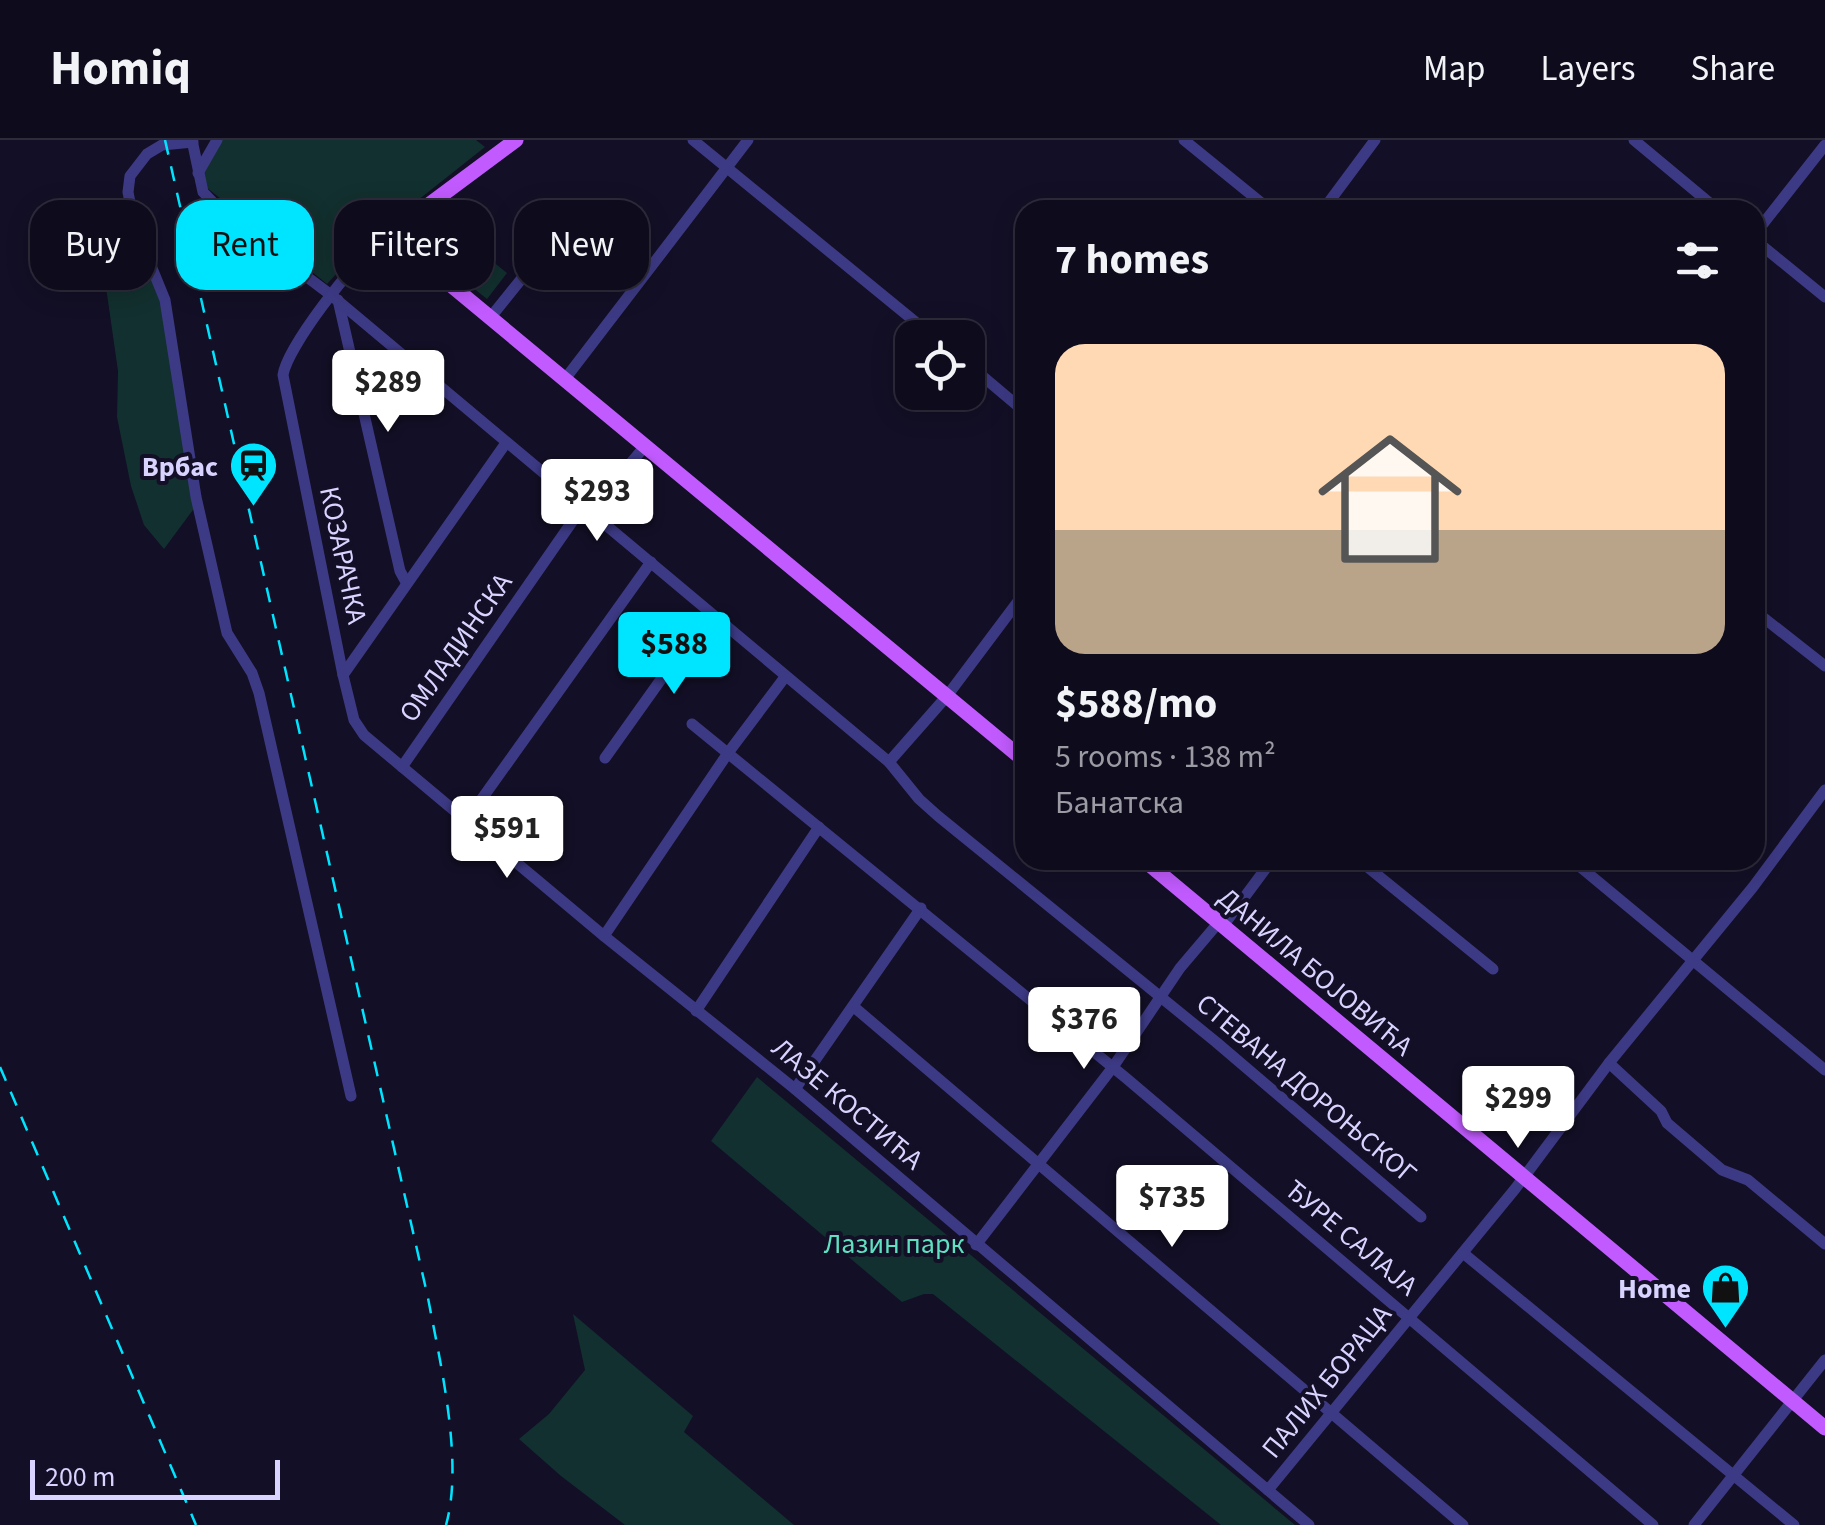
<!DOCTYPE html>
<meta charset="utf-8">
<style>
:root{--surface:#0e0b1c;--page:#171425;--text:#f1f3f6;--muted:#9b9ba3;--line:#2e2b3b;--accent:#00e5ff}
body{margin:0;font-family:"Source Sans 3",sans-serif;background:var(--page);color:var(--text);height:100vh;display:flex;flex-direction:column;font-size:38px;white-space:nowrap}
*{box-sizing:border-box;margin:0}
p{font-size:32px;color:var(--muted)}
.icon{flex:none;width:55px;height:55px;fill:none;stroke:currentColor;stroke-width:2;stroke-linecap:round;stroke-linejoin:round}
.map{position:relative;flex:1;overflow:hidden}
.sheet{position:absolute;left:1015px;top:60px;width:750px;height:670px;display:flex;flex-direction:column;background:var(--surface);border-radius:30px;box-shadow:0 5px 25px #0003,0 0 0 2px var(--line)}
.sheet>*{flex:none}
.banner{position:absolute;left:30px;top:60px;width:835px;height:90px;display:flex;gap:20px}
.tools{position:absolute;left:895px;top:180px;display:grid;gap:20px}
.tools a{display:grid;place-items:center;width:90px;height:90px;border-radius:20px;background:var(--surface);box-shadow:0 5px 25px #0003,0 0 0 2px var(--line);font-size:50px}
.scale{position:absolute;left:30px;bottom:25px;width:250px;box-sizing:border-box;padding-left:10px;border:5px solid #d9d4ff;border-top:0;font-size:28px;line-height:35px;white-space:nowrap;color:#d9d4ff;-webkit-text-stroke:8px #130f26;paint-order:stroke}
.price{position:absolute;translate:-50% -85px;padding:0 22px;border-radius:10px;background:#fff;color:#222;font-size:32px;line-height:65px;filter:drop-shadow(0 2px 5px #0008)}
.price::after{content:'';position:absolute;left:50%;top:60px;width:30px;height:22px;margin-left:-15px;background:inherit;clip-path:polygon(0 0,100% 0,50% 100%)}
.price.active{background:var(--accent);color:#111}
ul{padding:0;list-style:none}
li{display:grid;align-content:center;gap:20px;height:530px;padding:0 40px}
li+li{border-top:2px solid var(--line)}
li span{display:grid;place-items:center;height:310px;border-radius:30px;color:#555}
li>.icon{margin-inline-start:auto}
span .icon{width:180px;height:180px;fill:#fffc;stroke-width:1}
li b{font-size:42px}
h2{display:flex;justify-content:space-between;align-items:center;height:120px;padding:0 40px;font-size:42px}
.chip{padding:0 35px;border-radius:30px;background:var(--surface);box-shadow:0 5px 25px #0003,0 0 0 2px var(--line);font-size:35px;line-height:90px}
.chip.active{background:var(--accent);color:#111}
header{display:flex;align-items:center;gap:60px;box-sizing:border-box;height:140px;padding:0 50px;background:var(--surface);border-bottom:2px solid var(--line)}
header strong{font-size:48px}
nav{display:flex;gap:55px;margin-inline-start:auto;font-size:35px}
.map>svg:first-child{display:block}
.green{fill:#12302f}
.lines{fill:none;stroke-linecap:round;stroke-linejoin:round}
.minor{stroke:#3d3a85;stroke-width:11}
.major{stroke:#c25bff;stroke-width:15}
.rail{stroke:#00e5ff;stroke-width:2.5;stroke-dasharray:15 12;stroke-linecap:butt}
.labels{text-anchor:middle;stroke-width:8;stroke-linejoin:round;paint-order:stroke}
.poi-label{font-size:28px;font-weight:bold;fill:#d9d4ff;stroke:#130f26;text-anchor:end}
.street-label{font-size:28px;fill:#d9d4ff;stroke:#130f26}
.park-label{font-size:28px;fill:#5fe0c0;stroke:#130f26}
</style>
<header>
<strong>Homiq</strong>
<nav><a>Map</a><a>Layers</a><a>Share</a></nav>
</header>
<div class="map">
<svg width="1825" height="1385" viewBox="0 0 1825 1385">
<rect width="100%" height="100%" fill="#130f26"/>
<g class="green">
<polygon points="220,0 476,0 485,7 369,99 327,144 206,47 202,31"/>
<polygon points="134,84 160,142 198,363 164,409 144,385 131,346 117,277 118,231 102,119"/>
<polygon points="451,88 507,133 487,159 431,114"/>
<polygon points="757,937 1295,1385 1221,1385 933,1154 924,1154 902,1162 711,1001"/>
<polygon points="573,1174 693,1276 684,1292 794,1385 625,1385 561,1336 519,1299 549,1274 585,1230"/>
</g>
<g class="lines">
<g class="minor">
<polyline points="192,0 203,52 226,76 331,155 889,622 919,659 938,676 1216,902 1421,1077"/>
<polyline points="693,0 935,198"/>
<polyline points="1184,0 1270,70"/>
<polyline points="1634,0 1718,70"/>
<polyline points="193,2 162,5 147,14 130,36 128,52 134,84 165,160 196,357 227,493 252,533 259,553 351,956"/>
<polyline points="198,33 217,0"/>
<polyline points="1323,70 1375,0"/>
<polyline points="1755,94 1825,5"/>
<path d="M400,96C392,98 385,99 378,103C354,121 287,207 283,235L343,535L354,580L364,595L604,796L795,949L1309,1385"/>
<polyline points="1755,100 1825,157"/>
<polyline points="338,160 400,431 406,442"/>
<polyline points="490,178 572,76"/>
<polyline points="968,224 1025,272"/>
<polyline points="565,239 748,0"/>
<polyline points="590,371 646,305"/>
<polyline points="1755,471 1825,526"/>
<polyline points="343,535 506,303"/>
<polyline points="692,584 1126,938 1653,1385"/>
<polyline points="605,618 709,472"/>
<polyline points="889,622 947,556 1025,452"/>
<polyline points="402,627 583,366"/>
<polyline points="466,681 651,422"/>
<polyline points="1359,720 1493,829"/>
<polyline points="1572,720 1825,930"/>
<polyline points="1223,786 1272,720"/>
<polyline points="604,796 728,613 785,537"/>
<polyline points="854,867 1463,1385"/>
<polyline points="696,871 819,687"/>
<polyline points="1609,923 1661,971 1667,983 1722,1030 1748,1040 1825,1104"/>
<polyline points="795,949 921,768"/>
<polyline points="976,1105 1113,927 1180,828 1219,782"/>
<polyline points="1463,1113 1794,1385"/>
<polyline points="1268,1350 1515,1049 1609,923 1753,747 1825,650"/>
<polyline points="1694,1385 1825,1220"/>
</g>
<g class="major">
<polyline points="516,0 403,84 400,96 405,107 1025,621"/>
<polyline points="1144,720 1825,1288"/>
</g>
<g class="rail">
<path d="M165,0L428,1158C440,1222 464,1322 446,1385"/>
<polyline points="0,927 196,1385"/>
</g>
</g>
<defs>
<symbol id="station-pin" viewBox="-11 -11 22 30"><path d="M0 17L-7.5 6A9.5 9.5 0 1 1 7.5 6Z" fill="#00e5ff" stroke="#130f26"/><path d="M-3-6H3Q5-6 5-4V2Q5 4 3 4L4.5 6H3L1.5 4h-3L-3 6H-4.5L-3 4Q-5 4-5 2V-4Q-5-6-3-6ZM-3.5-4v3h7v-3ZM-3.5 1v1.5H-2V1ZM2 1v1.5H3.5V1Z" fill="#111"/></symbol>
<symbol id="shop-pin" viewBox="-11 -11 22 30"><path d="M0 17L-7.5 6A9.5 9.5 0 1 1 7.5 6Z" fill="#00e5ff" stroke="#130f26"/><path d="M-5-2.5h2.3a2.7 3.5 0 0 1 5.4 0H5L5.5 6h-11ZM-1.5-2.5h3a1.5 2.3 0 0 0-3 0Z" fill="#111"/></symbol>
</defs>
<g fill-rule="evenodd">
<use href="#station-pin" x="226" y="298" width="55" height="75"/>
<use href="#shop-pin" x="1698" y="1120" width="55" height="75"/>
</g>
<g class="labels">
<g class="poi-label">
<text x="218" y="336">Врбас</text>
<text x="1691" y="1158">Home</text>
</g>
<g class="street-label">
<text transform="translate(344 415) rotate(78)" y="10">КОЗАРАЧКА</text>
<text transform="translate(455 507) rotate(-55)" y="10">ОМЛАДИНСКА</text>
<text transform="translate(1316 831) rotate(40)" y="10">ДАНИЛА БОЈОВИЋА</text>
<text transform="translate(1307 948) rotate(40)" y="10">СТЕВАНА ДОРОЊСКОГ</text>
<text transform="translate(848 963) rotate(40)" y="10">ЛАЗЕ КОСТИЋА</text>
<text transform="translate(1352 1097) rotate(40)" y="10">ЂУРЕ САЛАЈА</text>
<text transform="translate(1326 1241) rotate(-51)" y="10">ПАЛИХ БОРАЦА</text>
</g>
<g class="park-label">
<text x="894" y="1113">Лазин парк</text>
</g>
</g>
</svg>
<div class="tools">
<a><svg class="icon" aria-label="locate" viewBox="0 0 24 24"><circle cx="12" cy="12" r="6"/><path d="M12 2v4M12 18v4M2 12h4M18 12h4"/></svg></a>
</div>
<div class="scale">200 m</div>
<b class="price" style="left:388px;top:295px">$289</b>
<b class="price" style="left:597px;top:404px">$293</b>
<b class="price active" style="left:674px;top:557px">$588</b>
<b class="price" style="left:507px;top:741px">$591</b>
<b class="price" style="left:1084px;top:932px">$376</b>
<b class="price" style="left:1518px;top:1011px">$299</b>
<b class="price" style="left:1172px;top:1110px">$735</b>
<div class="banner">
<a class="chip">Buy</a>
<a class="chip active">Rent</a>
<a class="chip">Filters</a>
<a class="chip">New</a>
</div>
<section class="sheet">
<h2>7 homes<svg class="icon" aria-label="filters" viewBox="0 0 24 24"><path d="M4 7h16M4 17h16"/><circle cx="9" cy="7" r="2"/><circle cx="15" cy="17" r="2"/></svg></h2>
<ul>
<li><span style="background:linear-gradient(#ffd9b3 60%,#b9a48a 0)"><svg class="icon" aria-label="home" viewBox="0 0 24 24"><path d="M3 11l9-7 9 7M6 9v11h12V9"/></svg></span><div><b>$588/mo</b><p>5 rooms · 138 m²</p><p>Банатска</p></div></li>
</ul>
</section>
</div>
